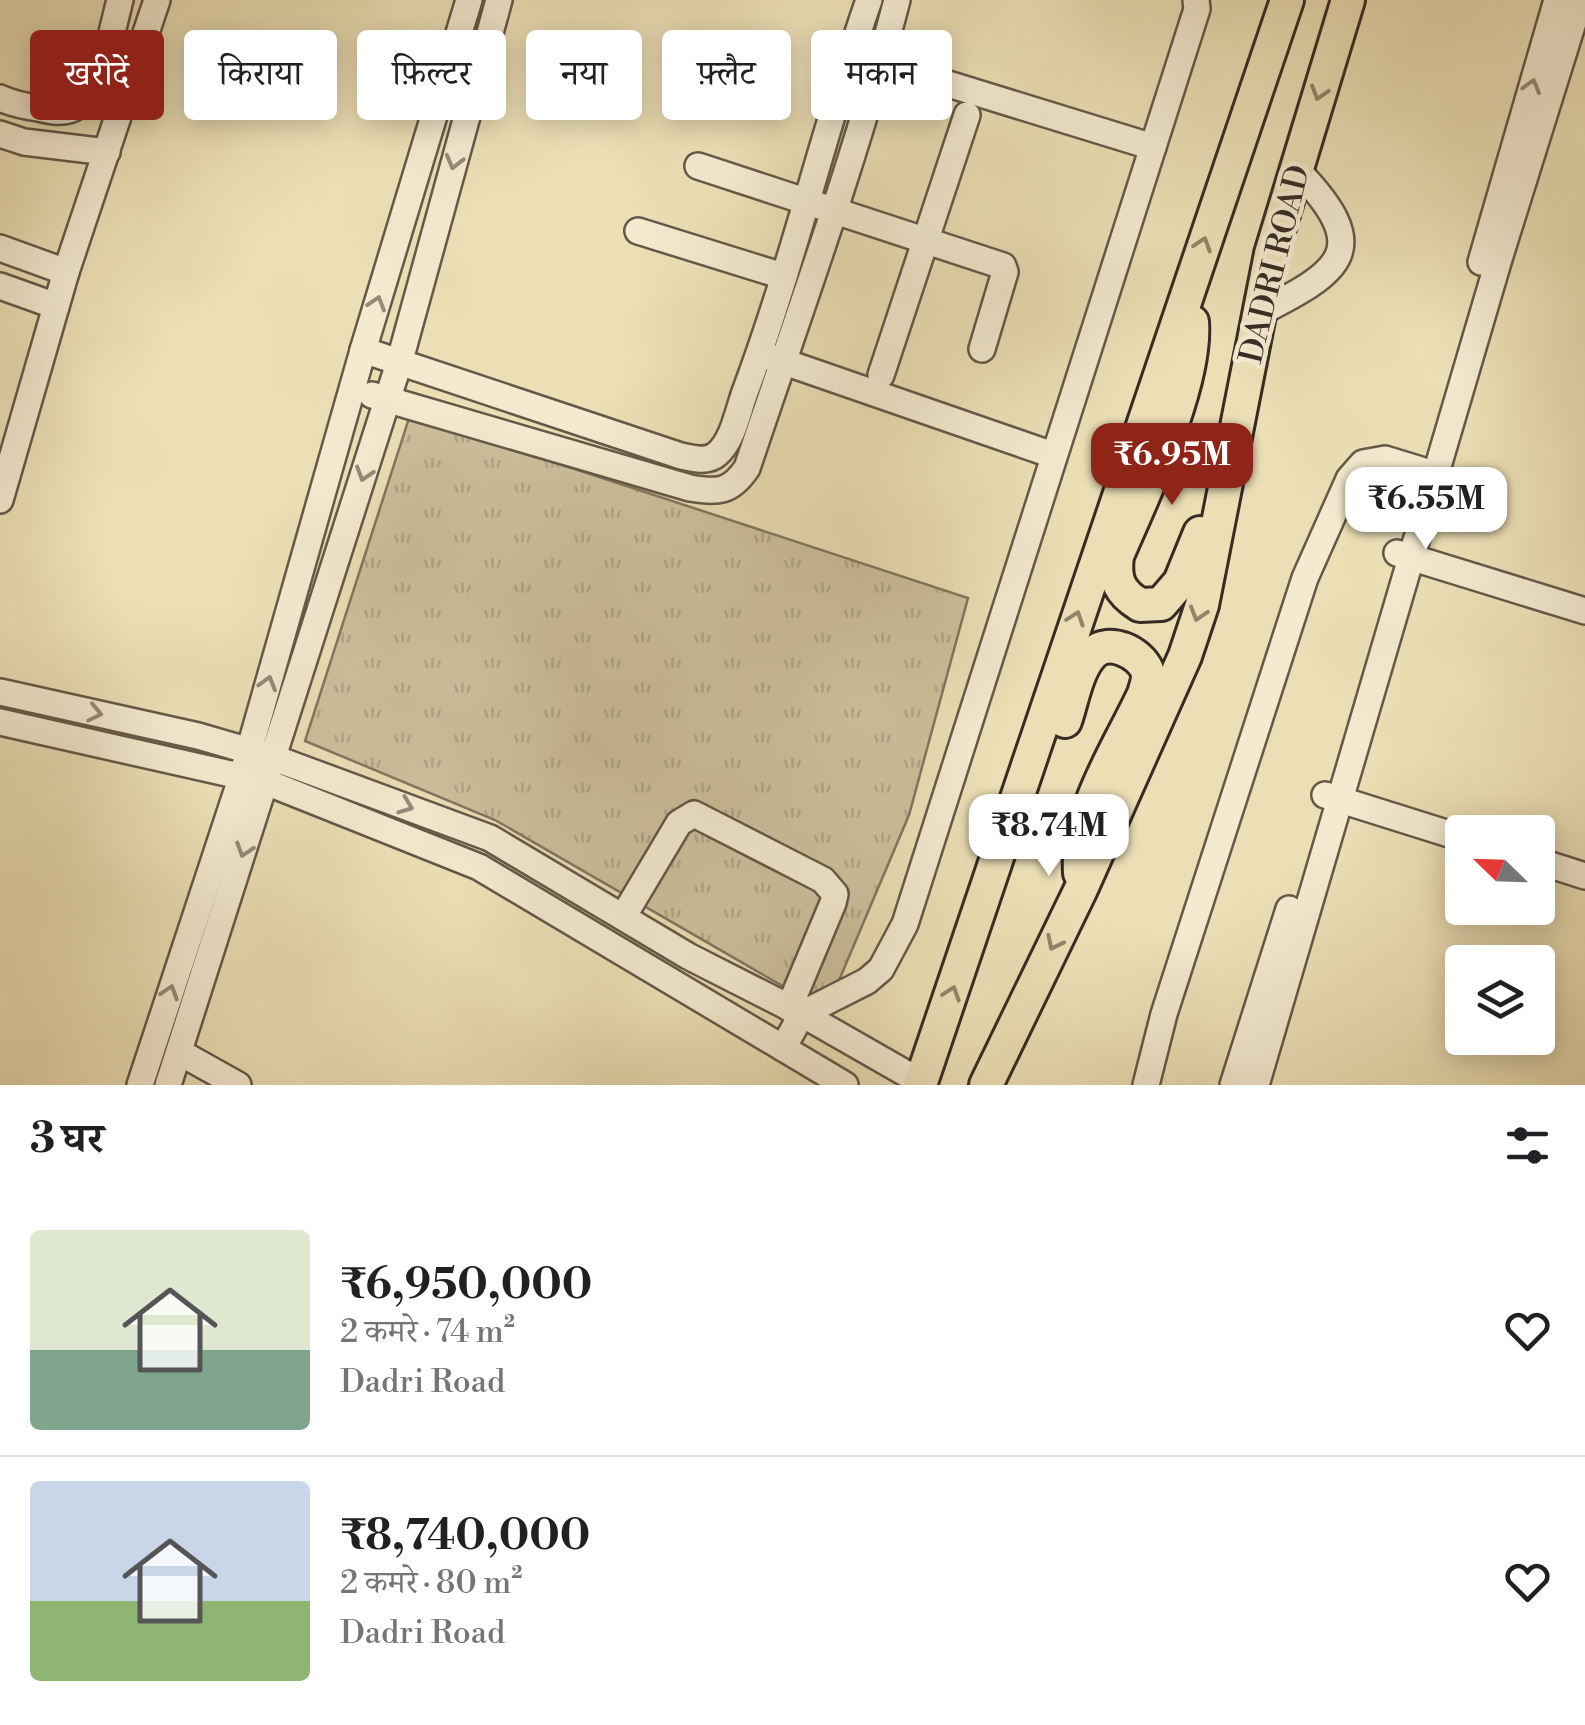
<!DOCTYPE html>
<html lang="hi">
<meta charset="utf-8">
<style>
:root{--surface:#fff;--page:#f2f2f2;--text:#202124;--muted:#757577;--line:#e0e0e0;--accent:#8f2418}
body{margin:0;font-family:"Libre Bodoni","Noto Serif Devanagari",serif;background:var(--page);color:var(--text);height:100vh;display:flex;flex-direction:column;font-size:38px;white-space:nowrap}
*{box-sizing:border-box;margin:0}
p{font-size:32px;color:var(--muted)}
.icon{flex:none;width:55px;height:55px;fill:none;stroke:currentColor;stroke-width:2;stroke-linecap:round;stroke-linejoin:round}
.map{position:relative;height:1085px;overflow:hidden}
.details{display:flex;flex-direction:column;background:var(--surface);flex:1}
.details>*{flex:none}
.hud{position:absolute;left:30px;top:30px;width:1000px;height:90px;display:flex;gap:20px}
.needle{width:65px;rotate:293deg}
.tools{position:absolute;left:1445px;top:815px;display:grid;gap:20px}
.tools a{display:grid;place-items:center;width:110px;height:110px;border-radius:10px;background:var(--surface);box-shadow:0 5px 25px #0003;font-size:50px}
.price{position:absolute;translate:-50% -85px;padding:0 22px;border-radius:20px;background:#fff;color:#222;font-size:32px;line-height:65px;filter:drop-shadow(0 2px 5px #0008)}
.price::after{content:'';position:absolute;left:50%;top:60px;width:30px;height:22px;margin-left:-15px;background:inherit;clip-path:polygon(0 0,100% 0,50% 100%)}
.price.selected{background:var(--accent);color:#fff}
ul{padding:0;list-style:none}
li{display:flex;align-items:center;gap:30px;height:250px;padding:0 30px}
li+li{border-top:2px solid var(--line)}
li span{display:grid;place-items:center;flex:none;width:280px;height:200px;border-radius:10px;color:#555}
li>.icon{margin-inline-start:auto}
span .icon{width:120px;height:120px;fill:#fffc;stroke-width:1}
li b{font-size:42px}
h2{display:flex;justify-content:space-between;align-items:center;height:120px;padding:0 30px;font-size:42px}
.chip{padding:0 35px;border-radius:10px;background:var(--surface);box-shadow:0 5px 25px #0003;font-size:35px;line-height:90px}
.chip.selected{background:var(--accent);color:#fff}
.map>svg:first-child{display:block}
.park{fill:url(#park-tufts);stroke:#827660;stroke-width:2.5}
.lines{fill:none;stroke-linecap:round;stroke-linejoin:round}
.minor-casing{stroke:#645848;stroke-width:30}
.major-casing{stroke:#372b23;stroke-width:38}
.minor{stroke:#f3ead0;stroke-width:25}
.major{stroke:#ecdfb6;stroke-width:32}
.oneway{stroke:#958a7a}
.oneway2{stroke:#92856c}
.labels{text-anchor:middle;stroke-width:9;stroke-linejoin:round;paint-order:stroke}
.street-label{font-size:32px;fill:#372b23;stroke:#f3ead0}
</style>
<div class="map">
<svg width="1585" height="1085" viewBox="0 0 1585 1085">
<defs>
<pattern id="park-tufts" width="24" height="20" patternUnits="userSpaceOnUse" patternTransform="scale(2.5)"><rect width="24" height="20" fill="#cdc09d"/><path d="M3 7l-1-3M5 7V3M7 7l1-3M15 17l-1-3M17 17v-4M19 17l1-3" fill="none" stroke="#b1a587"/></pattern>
</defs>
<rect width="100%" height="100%" fill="#ecdfb6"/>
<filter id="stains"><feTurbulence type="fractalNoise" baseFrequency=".002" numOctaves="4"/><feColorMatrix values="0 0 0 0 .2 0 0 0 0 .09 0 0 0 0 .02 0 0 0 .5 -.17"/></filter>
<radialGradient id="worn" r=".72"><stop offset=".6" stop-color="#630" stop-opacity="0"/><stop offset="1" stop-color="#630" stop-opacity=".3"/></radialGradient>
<polygon class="park" points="410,415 968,598 909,815 826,1011 495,820 305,741"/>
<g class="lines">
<defs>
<g id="minor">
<polyline points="867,59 1153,147"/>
<path d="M0,98C13,104 24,106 38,108C47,110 59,113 69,110C101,100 112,29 120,0"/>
<polyline points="0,134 24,142 107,152"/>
<polyline points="698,166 1003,266 1005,272 982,349"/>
<polyline points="638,231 783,276"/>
<polyline points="0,248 66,272"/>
<polyline points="1481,262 1557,0"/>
<polyline points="0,286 56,306"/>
<path d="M1257,314C1342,271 1375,250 1296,169"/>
<path d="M363,350L681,456C693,458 707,463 717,454C733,441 738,411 745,392C793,264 824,129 869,0"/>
<polyline points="770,357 1053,455"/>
<polyline points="881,375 967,115"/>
<path d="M372,395L690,488C718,493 731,492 747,468C799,313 856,158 897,0"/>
<polyline points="0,500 66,272 157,0"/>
<polyline points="1397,553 1585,611"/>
<polyline points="0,692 198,736 274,758 490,838 688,956 802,1014 921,1082"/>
<polyline points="0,722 266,782 479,867 845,1085"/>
<polyline points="1325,795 1462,838"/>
<polyline points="1538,861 1585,876"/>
<polyline points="623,917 679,823 694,814 823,880 835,894 833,903 789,1008"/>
<path d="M783,1048L802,1014L867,981L881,969L905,924C1001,619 1101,315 1197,9L1196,0"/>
<polyline points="179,1052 238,1085"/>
<polyline points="140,1085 242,776 364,347 469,0"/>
<polyline points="168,1085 400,360 499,0"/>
<polyline points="1146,1085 1164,1014 1305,578 1349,479 1363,463 1385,459 1421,470"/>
<polyline points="1233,1085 1289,909"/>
<polyline points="1256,1085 1499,259 1580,0"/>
</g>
<g id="major">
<path d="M1192,322C1197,385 1143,495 1117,556C1114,580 1119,592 1140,605L1161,604L1180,582L1200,533"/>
<path d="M1065,721C1072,701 1077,668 1093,653C1109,638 1139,652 1147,670C1150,679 1146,686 1144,694C1118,750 1076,810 1080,873"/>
<polyline points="920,1085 1287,0"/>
<polyline points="986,1085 1081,889 1185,656 1202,605 1271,254 1348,0"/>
</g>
</defs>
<use href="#minor" class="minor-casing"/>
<use href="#major" class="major-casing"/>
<use href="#minor" class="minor"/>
<use href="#major" class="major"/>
</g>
<defs><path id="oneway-chevron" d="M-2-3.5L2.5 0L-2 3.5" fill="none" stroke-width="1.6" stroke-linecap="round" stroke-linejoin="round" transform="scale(2.5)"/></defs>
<g class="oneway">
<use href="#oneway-chevron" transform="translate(1532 86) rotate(-74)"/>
<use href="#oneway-chevron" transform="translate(454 162) rotate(105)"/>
<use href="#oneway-chevron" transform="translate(377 303) rotate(-73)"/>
<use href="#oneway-chevron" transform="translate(364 474) rotate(107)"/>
<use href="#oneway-chevron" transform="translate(268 683) rotate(-74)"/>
<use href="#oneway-chevron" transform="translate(95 713) rotate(12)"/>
<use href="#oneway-chevron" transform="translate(406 806) rotate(21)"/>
<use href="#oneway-chevron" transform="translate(244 850) rotate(108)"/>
<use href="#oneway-chevron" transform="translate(170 992) rotate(-72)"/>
</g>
<g class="oneway2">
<use href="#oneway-chevron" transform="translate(1319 93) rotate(107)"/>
<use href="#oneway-chevron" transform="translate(1203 244) rotate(-72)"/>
<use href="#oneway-chevron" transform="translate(1198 614) rotate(107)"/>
<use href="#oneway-chevron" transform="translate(1076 618) rotate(-71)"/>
<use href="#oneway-chevron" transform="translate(1054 943) rotate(116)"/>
<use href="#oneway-chevron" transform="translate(952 993) rotate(-71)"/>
</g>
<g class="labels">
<g class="street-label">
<text transform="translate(1274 264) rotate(-76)" y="11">DADRI ROAD</text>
</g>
</g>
<rect width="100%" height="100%" filter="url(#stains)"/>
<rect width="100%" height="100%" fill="url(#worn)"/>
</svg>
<div class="tools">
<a><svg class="needle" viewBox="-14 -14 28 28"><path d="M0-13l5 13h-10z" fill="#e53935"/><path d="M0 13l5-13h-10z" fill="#757577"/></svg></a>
<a><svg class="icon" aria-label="layers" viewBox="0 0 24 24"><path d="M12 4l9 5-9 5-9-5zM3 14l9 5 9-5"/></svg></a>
</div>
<b class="price selected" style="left:1172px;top:508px">₹6.95M</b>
<b class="price" style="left:1426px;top:552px">₹6.55M</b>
<b class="price" style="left:1049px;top:879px">₹8.74M</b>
<div class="hud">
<a class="chip selected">खरीदें</a>
<a class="chip">किराया</a>
<a class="chip">फ़िल्टर</a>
<a class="chip">नया</a>
<a class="chip">फ़्लैट</a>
<a class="chip">मकान</a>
</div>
</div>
<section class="details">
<h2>3 घर<svg class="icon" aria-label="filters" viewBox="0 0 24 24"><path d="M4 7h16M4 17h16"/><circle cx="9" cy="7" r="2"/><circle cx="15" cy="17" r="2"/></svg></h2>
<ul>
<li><span style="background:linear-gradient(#dfe7d0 60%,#7fa58c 0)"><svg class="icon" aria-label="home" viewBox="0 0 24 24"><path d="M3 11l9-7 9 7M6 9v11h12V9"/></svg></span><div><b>₹6,950,000</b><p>2 कमरे · 74 m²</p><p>Dadri Road</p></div><svg class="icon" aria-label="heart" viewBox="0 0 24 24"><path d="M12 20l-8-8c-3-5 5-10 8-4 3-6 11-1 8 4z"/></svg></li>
<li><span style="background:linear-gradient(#c9d6e8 60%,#8fb573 0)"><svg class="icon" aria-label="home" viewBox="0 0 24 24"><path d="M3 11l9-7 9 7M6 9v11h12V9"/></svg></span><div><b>₹8,740,000</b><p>2 कमरे · 80 m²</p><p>Dadri Road</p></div><svg class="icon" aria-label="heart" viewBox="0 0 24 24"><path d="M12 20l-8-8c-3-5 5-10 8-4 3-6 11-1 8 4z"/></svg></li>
</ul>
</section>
